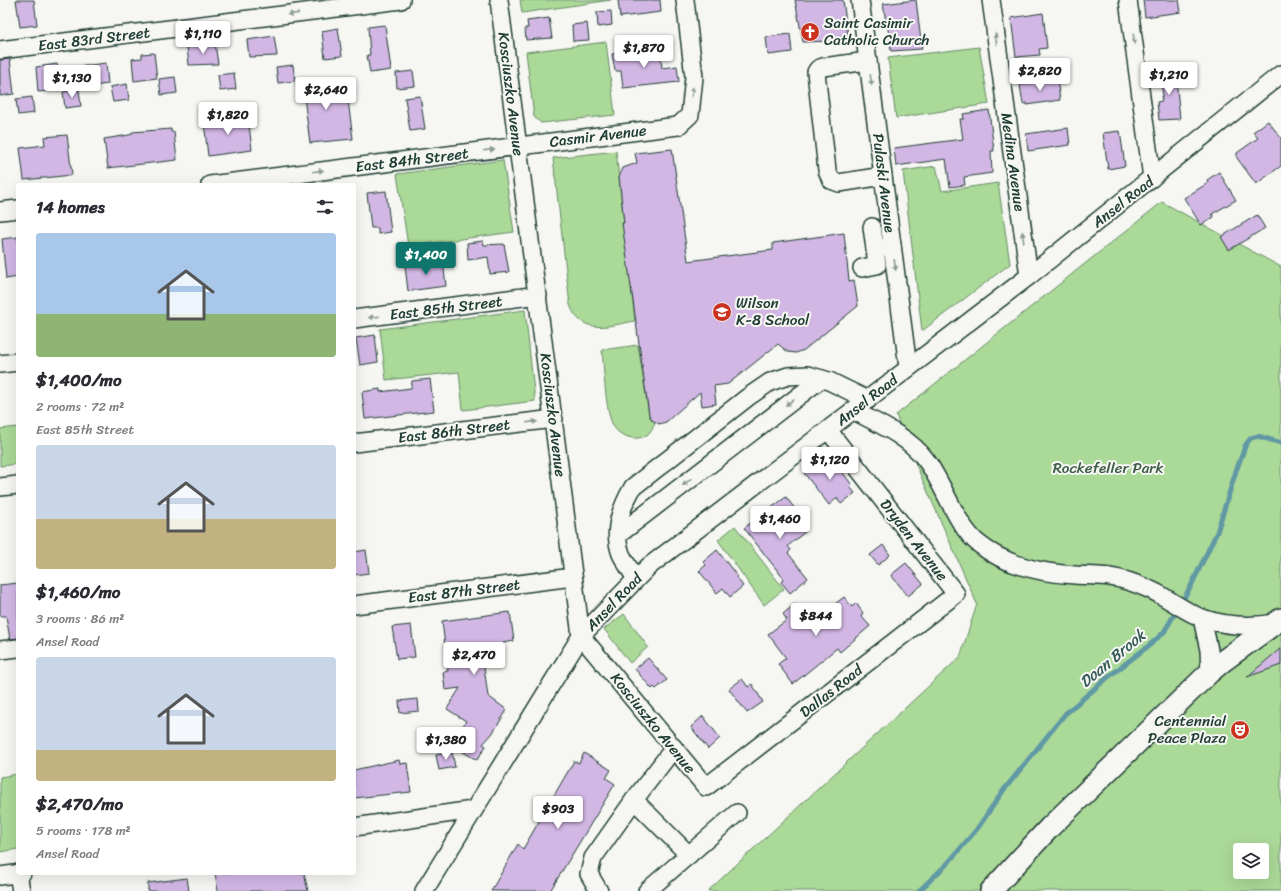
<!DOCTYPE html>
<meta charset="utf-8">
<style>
:root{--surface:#fff;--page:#f2f2f3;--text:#2b2b33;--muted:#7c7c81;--accent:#0f766e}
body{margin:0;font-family:Sriracha,sans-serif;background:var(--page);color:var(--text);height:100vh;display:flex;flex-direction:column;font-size:15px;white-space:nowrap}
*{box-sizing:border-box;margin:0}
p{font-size:13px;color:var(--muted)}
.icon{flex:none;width:22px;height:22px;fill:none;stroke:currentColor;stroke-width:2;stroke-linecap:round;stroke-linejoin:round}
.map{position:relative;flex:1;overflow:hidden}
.side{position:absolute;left:16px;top:183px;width:340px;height:692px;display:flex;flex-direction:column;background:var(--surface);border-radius:4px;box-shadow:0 4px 16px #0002}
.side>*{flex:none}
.buttons{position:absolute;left:1233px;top:843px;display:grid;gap:8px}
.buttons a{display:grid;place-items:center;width:36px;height:36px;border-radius:4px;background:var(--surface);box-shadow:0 4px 16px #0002;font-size:20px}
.price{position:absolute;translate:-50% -34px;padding:0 9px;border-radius:4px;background:#fff;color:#222;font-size:13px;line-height:26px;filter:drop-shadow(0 1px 2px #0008)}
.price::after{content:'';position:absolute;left:50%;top:24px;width:12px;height:9px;margin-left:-6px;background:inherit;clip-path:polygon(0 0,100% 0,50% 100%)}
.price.selected{background:var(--accent);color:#fff}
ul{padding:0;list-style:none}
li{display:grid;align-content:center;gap:8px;height:212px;padding:0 20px}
li span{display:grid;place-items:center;height:124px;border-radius:4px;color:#555}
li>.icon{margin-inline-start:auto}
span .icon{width:72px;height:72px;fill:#fffc;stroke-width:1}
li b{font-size:17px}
h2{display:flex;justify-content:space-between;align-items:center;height:48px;padding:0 20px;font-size:17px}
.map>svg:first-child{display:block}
.green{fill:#abd998;stroke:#658b66;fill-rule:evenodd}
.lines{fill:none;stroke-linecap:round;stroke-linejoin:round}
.stream{stroke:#6199a4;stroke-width:5}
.building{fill:#d2b7e5;stroke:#1f3d34}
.minor-casing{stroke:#1f3d34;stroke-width:20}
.major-casing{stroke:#1f3d34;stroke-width:24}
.minor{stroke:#f6f6f2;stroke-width:17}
.major{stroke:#f6f6f2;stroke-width:21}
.oneway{fill:#8a9a93}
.labels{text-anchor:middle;stroke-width:4;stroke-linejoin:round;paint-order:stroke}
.poi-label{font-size:15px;fill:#1f3d34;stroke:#f6f6f2;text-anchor:start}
.street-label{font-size:15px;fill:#1f3d34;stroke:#f6f6f2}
.park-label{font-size:15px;fill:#3b5c48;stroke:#f6f6f2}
.water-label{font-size:16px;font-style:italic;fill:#355c59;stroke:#f6f6f2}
</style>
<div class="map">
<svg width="1281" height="891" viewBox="0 0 1281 891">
<rect width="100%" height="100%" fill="#f6f6f2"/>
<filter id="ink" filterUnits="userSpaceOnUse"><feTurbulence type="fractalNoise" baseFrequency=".025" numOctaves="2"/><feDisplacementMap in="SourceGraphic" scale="8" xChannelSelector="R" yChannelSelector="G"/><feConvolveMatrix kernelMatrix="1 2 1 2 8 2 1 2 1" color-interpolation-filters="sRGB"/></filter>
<g filter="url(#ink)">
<g class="green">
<polygon points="520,0 611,0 522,13"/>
<polygon points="606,42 615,115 541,123 534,117 526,52"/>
<polygon points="979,47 989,104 896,118 888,58"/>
<path d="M616,151L635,321C610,325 582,337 570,305L553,158Z"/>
<polygon points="503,160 514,232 408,246 397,174"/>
<polygon points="936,166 942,191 998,183 1010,264 922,331 903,171"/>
<path d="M1162,202L1281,267V891H708L960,657L977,604L906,442L896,415ZM1240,850H1262V872H1240Z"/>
<polygon points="525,310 535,401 463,410 459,372 386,380 380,329"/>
<path d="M638,345L649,415L655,422C652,431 648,437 638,438C629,439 618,434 614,427C605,413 604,368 602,350Z"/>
<polygon points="18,427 18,464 0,466 0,429"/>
<polygon points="735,526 784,589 764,605 718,540"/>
<polygon points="624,614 648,647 630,663 604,629"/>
<polygon points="18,774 18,849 0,852 0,777"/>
</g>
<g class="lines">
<polyline class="stream" points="919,891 948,863 977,829 1003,791 1065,714 1107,678 1151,644 1164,632 1191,586 1217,532 1236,471 1246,444 1251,438 1258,436 1281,443"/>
</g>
<g class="building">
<polygon points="16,0 34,0 37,25 20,27"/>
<polygon points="618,0 660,0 661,12 620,17"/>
<polygon points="795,0 843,0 848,36 833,38 833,41 803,42"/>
<polygon points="916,0 922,49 891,51 887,22 886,22 883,4"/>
<polygon points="1143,0 1179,0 1181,12 1145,17"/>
<polygon points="611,11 612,25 598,27 597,12"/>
<polygon points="1043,13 1047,48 1039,49 1040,55 1016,57 1011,18"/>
<polygon points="549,18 552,38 526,40 525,28 528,28 527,21"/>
<polygon points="587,23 589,40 573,41 572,25"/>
<polygon points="385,25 391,70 370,73 367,55 370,55 368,27"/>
<polygon points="338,28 342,56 325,58 322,31"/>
<polygon points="790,34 792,52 768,55 766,37"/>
<polygon points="274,36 277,56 249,57 247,40"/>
<polygon points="215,43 218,64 189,65 187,47"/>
<polygon points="660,48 662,68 677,66 679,82 623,88 621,71 615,71 612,54"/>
<polygon points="154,53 157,78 134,81 132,59 142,58 142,54"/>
<polygon points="10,59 14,94 0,96 0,60"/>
<polygon points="106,63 108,84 86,87 83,66"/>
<polygon points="57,64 61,90 38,92 36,67"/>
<polygon points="293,65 295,81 278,83 276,67"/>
<polygon points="1175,68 1180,119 1159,120 1157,102 1162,101 1161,96 1163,96 1159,70"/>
<polygon points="413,71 415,86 397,88 396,73"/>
<polygon points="234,73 236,89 220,91 218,75"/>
<polygon points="175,77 177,93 161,95 159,79"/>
<polygon points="338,78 340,101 348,100 353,139 310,143 304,97 298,98 296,83"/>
<polygon points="1057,79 1060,100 1027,105 1027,103 1023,104 1020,85"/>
<polygon points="127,84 129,100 113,102 110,87"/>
<polygon points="79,90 81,106 65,108 63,92"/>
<polygon points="420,96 425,129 410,131 405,98"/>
<polygon points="32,97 34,113 18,115 16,99"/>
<polygon points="989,110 994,151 991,151 992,173 964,177 965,185 950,187 946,159 896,166 894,148 963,139 960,119 964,119 963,114"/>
<polygon points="248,116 252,150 208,156 204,122"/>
<polygon points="1268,121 1281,138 1281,166 1256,184 1237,158 1237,153 1258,138 1253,132"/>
<polygon points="1068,128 1070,145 1028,151 1026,134"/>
<polygon points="171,129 171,132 174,132 177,160 108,168 104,139 129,135 132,134 132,132"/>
<polygon points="1120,131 1125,166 1108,169 1103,133"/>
<polygon points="67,135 72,175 24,180 20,148 45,145 44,137"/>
<polygon points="672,149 688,261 773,250 773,243 844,233 849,281 854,280 858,306 804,350 796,353 788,352 778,344 728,384 714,386 716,404 702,406 700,392 666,422 659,424 652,420 649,415 622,223 624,223 619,177 623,168 637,163 635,153"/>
<polygon points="1219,172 1236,200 1212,214 1214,217 1201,225 1184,198 1208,183 1207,180"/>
<polygon points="386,191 391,232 378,234 378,228 371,228 367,193"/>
<polygon points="1257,215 1265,228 1229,250 1221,237"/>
<polygon points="18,237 18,277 6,279 2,239"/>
<polygon points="483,241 484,245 504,244 509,272 490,274 488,257 468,260 467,243"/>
<polygon points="443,261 446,286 408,291 405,266"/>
<polygon points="375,335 378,362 360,365 356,338"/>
<polygon points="430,379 434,411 365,419 362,392 380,389 380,392 411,388 412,381"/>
<polygon points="829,454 852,485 850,487 855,493 841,504 837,498 829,505 804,473"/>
<polygon points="786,497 807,525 804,528 806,531 788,546 791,550 788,553 808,578 790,593 781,582 784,579 744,528"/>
<polygon points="883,545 890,555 878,565 870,555"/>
<polygon points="366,550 369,573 354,575 354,552"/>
<polygon points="717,550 737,576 736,577 743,586 730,597 723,588 717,593 699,571 706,565 703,562"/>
<polygon points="906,563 923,584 908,596 891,575"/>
<polygon points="18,583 18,638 10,639 6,616 0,616 0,585"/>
<polygon points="844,597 852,607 856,603 863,613 861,616 870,626 840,652 837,648 793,684 778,664 786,658 768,634 787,620 783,614 795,604 810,623"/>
<polygon points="510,612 514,641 503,643 503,646 488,648 489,653 482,653 488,696 507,710 492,734 483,744 486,746 477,760 451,745 466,721 447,709 460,688 445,690 443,672 448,671 442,621"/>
<polygon points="411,625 415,657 397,659 392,627"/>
<polygon points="1281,648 1281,665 1247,677"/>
<polygon points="648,658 667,680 656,689 654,687 652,689 635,669"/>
<polygon points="742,679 748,687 752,684 763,702 747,713 729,689"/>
<polygon points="418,699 419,711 400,713 399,701"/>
<polygon points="703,716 720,738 708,749 691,727"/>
<polygon points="452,752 455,767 439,770 436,755"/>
<polygon points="584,753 611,770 606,778 615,784 550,891 491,891 518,844 523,849 574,761 579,763"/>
<polygon points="399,760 400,764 407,763 411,792 354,798 354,770"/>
<polygon points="215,873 304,873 308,891 218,891"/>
<polygon points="187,878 189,891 148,891 148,883"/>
</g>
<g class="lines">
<defs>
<g id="minor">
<polyline points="499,0 581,636 706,787 956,594 828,430"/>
<polyline points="860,0 908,367"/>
<polyline points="991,0 1029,276"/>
<polyline points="1128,0 1152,178"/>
<polyline points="0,50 401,0"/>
<polyline points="868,61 823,67 818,69 816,72 827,170 831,180 839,183 883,176"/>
<polyline points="210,185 678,126 690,115 694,77 685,0"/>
<polyline points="0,211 18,209"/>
<polyline points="872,227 875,249"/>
<polyline points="862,268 877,265 875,249 892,246"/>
<polyline points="354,319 538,295"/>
<polyline points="0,364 18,362"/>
<path d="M854,411C879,424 909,437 926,460C944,484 956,526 979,544C1006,566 1041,573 1075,575C1090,576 1106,575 1120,579C1133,582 1145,587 1157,593C1172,601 1186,612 1202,618C1225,626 1252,627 1276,623"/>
<polyline points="354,443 554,419"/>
<polyline points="0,487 18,485"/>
<polyline points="618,535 821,379"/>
<path d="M636,579C631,571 625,562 621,554C612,530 621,508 633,487L748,397L770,382L788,376L808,375L829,381L868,400"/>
<polyline points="354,605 573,577"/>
<polyline points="1202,618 1209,650 1210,672"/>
<polyline points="0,650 18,648"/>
<polyline points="634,800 674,748"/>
<polyline points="354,827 473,810"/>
<polyline points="18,873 21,891"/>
<polyline points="0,876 22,873"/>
<polyline points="424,891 581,636 648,567 1029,276 1281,74"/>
<polyline points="599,891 589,874 593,858 634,800 689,855"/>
<polyline points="647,891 737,813"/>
</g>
<polyline id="major" points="991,891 1050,827 1210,672 1223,661 1281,619"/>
</defs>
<use href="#minor" class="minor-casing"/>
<use href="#major" class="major-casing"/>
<use href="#minor" class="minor"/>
<use href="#major" class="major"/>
</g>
<defs><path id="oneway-solid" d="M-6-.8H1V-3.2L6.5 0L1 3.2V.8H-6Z"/></defs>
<g class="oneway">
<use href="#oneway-solid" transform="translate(293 14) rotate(173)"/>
<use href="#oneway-solid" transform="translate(996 39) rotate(-98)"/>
<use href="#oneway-solid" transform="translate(1134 39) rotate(82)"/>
<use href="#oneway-solid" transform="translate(871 80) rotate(83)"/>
<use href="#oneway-solid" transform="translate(692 92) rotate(-83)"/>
<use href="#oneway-solid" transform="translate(489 150) rotate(-7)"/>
<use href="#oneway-solid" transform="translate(318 171) rotate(-7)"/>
<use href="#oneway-solid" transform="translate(1023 237) rotate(-98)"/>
<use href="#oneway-solid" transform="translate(895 265) rotate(82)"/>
<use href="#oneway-solid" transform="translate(374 317) rotate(173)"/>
<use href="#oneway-solid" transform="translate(790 402) rotate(143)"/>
<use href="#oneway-solid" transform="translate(532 422) rotate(-7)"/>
<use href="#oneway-solid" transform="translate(687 482) rotate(142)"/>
</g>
</g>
<defs>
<symbol id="church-disc" viewBox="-11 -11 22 22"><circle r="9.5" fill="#c8321e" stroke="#f6f6f2"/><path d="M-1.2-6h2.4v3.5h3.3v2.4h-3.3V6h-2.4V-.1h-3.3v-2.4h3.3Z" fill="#fff"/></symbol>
<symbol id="school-disc" viewBox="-11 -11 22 22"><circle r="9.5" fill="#c8321e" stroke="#f6f6f2"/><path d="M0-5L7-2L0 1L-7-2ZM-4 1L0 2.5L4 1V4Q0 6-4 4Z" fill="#fff"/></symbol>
<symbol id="theatre-disc" viewBox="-11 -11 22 22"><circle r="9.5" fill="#c8321e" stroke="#f6f6f2"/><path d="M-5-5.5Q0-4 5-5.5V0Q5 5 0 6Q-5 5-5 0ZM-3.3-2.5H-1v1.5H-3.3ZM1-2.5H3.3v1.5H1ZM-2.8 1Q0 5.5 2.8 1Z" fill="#fff"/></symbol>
</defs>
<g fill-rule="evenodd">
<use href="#church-disc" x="799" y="21" width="22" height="22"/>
<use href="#school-disc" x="711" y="301" width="22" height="22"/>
<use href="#theatre-disc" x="1229" y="719" width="22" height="22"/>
</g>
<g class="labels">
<g class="poi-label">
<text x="824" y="28">Saint Casimir<tspan x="824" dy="17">Catholic Church</tspan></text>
<text x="736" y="308">Wilson<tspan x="736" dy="17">K-8 School</tspan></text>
<text x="1226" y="726" text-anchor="end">Centennial<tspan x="1226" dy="17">Peace Plaza</tspan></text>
</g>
<g class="street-label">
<text transform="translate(94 39) rotate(-7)" y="5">East 83rd Street</text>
<text transform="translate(511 94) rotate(83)" y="5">Kosciuszko Avenue</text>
<text transform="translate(598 136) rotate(-7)" y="5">Casmir Avenue</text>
<text transform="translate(412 160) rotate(-7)" y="5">East 84th Street</text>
<text transform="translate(1013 162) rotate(82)" y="5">Medina Avenue</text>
<text transform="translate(884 183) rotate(83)" y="5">Pulaski Avenue</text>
<text transform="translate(1123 202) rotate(-38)" y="5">Ansel Road</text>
<text transform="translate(446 308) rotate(-7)" y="5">East 85th Street</text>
<text transform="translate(867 400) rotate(-38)" y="5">Ansel Road</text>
<text transform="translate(553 415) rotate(83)" y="5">Kosciuszko Avenue</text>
<text transform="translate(454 431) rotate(-7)" y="5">East 86th Street</text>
<text transform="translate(914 540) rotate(52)" y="5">Dryden Avenue</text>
<text transform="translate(464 591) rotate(-7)" y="5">East 87th Street</text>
<text transform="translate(614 602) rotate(-46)" y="5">Ansel Road</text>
<text transform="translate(831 691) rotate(-38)" y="5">Dallas Road</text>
<text transform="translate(653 723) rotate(51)" y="5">Kosciuszko Avenue</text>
</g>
<g class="park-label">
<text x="1108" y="473">Rockefeller Park</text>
</g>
<g class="water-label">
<text transform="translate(1112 658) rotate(-40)" y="6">Doan Brook</text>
</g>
</g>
</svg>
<div class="buttons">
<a><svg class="icon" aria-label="layers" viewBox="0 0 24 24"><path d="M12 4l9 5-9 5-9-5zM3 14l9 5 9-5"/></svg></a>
</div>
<b class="price" style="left:203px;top:55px">$1,110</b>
<b class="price" style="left:644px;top:69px">$1,870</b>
<b class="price" style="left:1040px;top:92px">$2,820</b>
<b class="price" style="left:1169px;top:96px">$1,210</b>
<b class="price" style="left:72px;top:99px">$1,130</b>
<b class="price" style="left:326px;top:111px">$2,640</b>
<b class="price" style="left:228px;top:136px">$1,820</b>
<b class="price selected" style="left:426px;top:276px">$1,400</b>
<b class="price" style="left:830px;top:481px">$1,120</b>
<b class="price" style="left:780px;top:540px">$1,460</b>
<b class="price" style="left:816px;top:637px">$844</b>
<b class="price" style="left:474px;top:676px">$2,470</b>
<b class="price" style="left:446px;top:761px">$1,380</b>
<b class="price" style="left:558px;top:830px">$903</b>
<section class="side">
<h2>14 homes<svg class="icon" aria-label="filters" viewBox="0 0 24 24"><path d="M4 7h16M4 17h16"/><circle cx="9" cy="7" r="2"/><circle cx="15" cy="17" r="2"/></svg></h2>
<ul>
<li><span style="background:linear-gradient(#a9c7e8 65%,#8fb573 0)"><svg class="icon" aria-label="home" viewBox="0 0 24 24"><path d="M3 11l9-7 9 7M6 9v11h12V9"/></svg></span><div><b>$1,400/mo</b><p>2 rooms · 72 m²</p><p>East 85th Street</p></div></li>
<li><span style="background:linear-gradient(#c9d6e8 60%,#c2b280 0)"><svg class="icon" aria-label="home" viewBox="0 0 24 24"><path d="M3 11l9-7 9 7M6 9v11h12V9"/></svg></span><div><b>$1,460/mo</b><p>3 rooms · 86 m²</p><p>Ansel Road</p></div></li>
<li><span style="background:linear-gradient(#c9d6e8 75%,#c2b280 0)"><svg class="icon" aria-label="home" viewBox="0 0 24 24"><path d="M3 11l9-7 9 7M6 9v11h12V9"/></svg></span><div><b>$2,470/mo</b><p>5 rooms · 178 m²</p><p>Ansel Road</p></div></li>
</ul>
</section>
</div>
